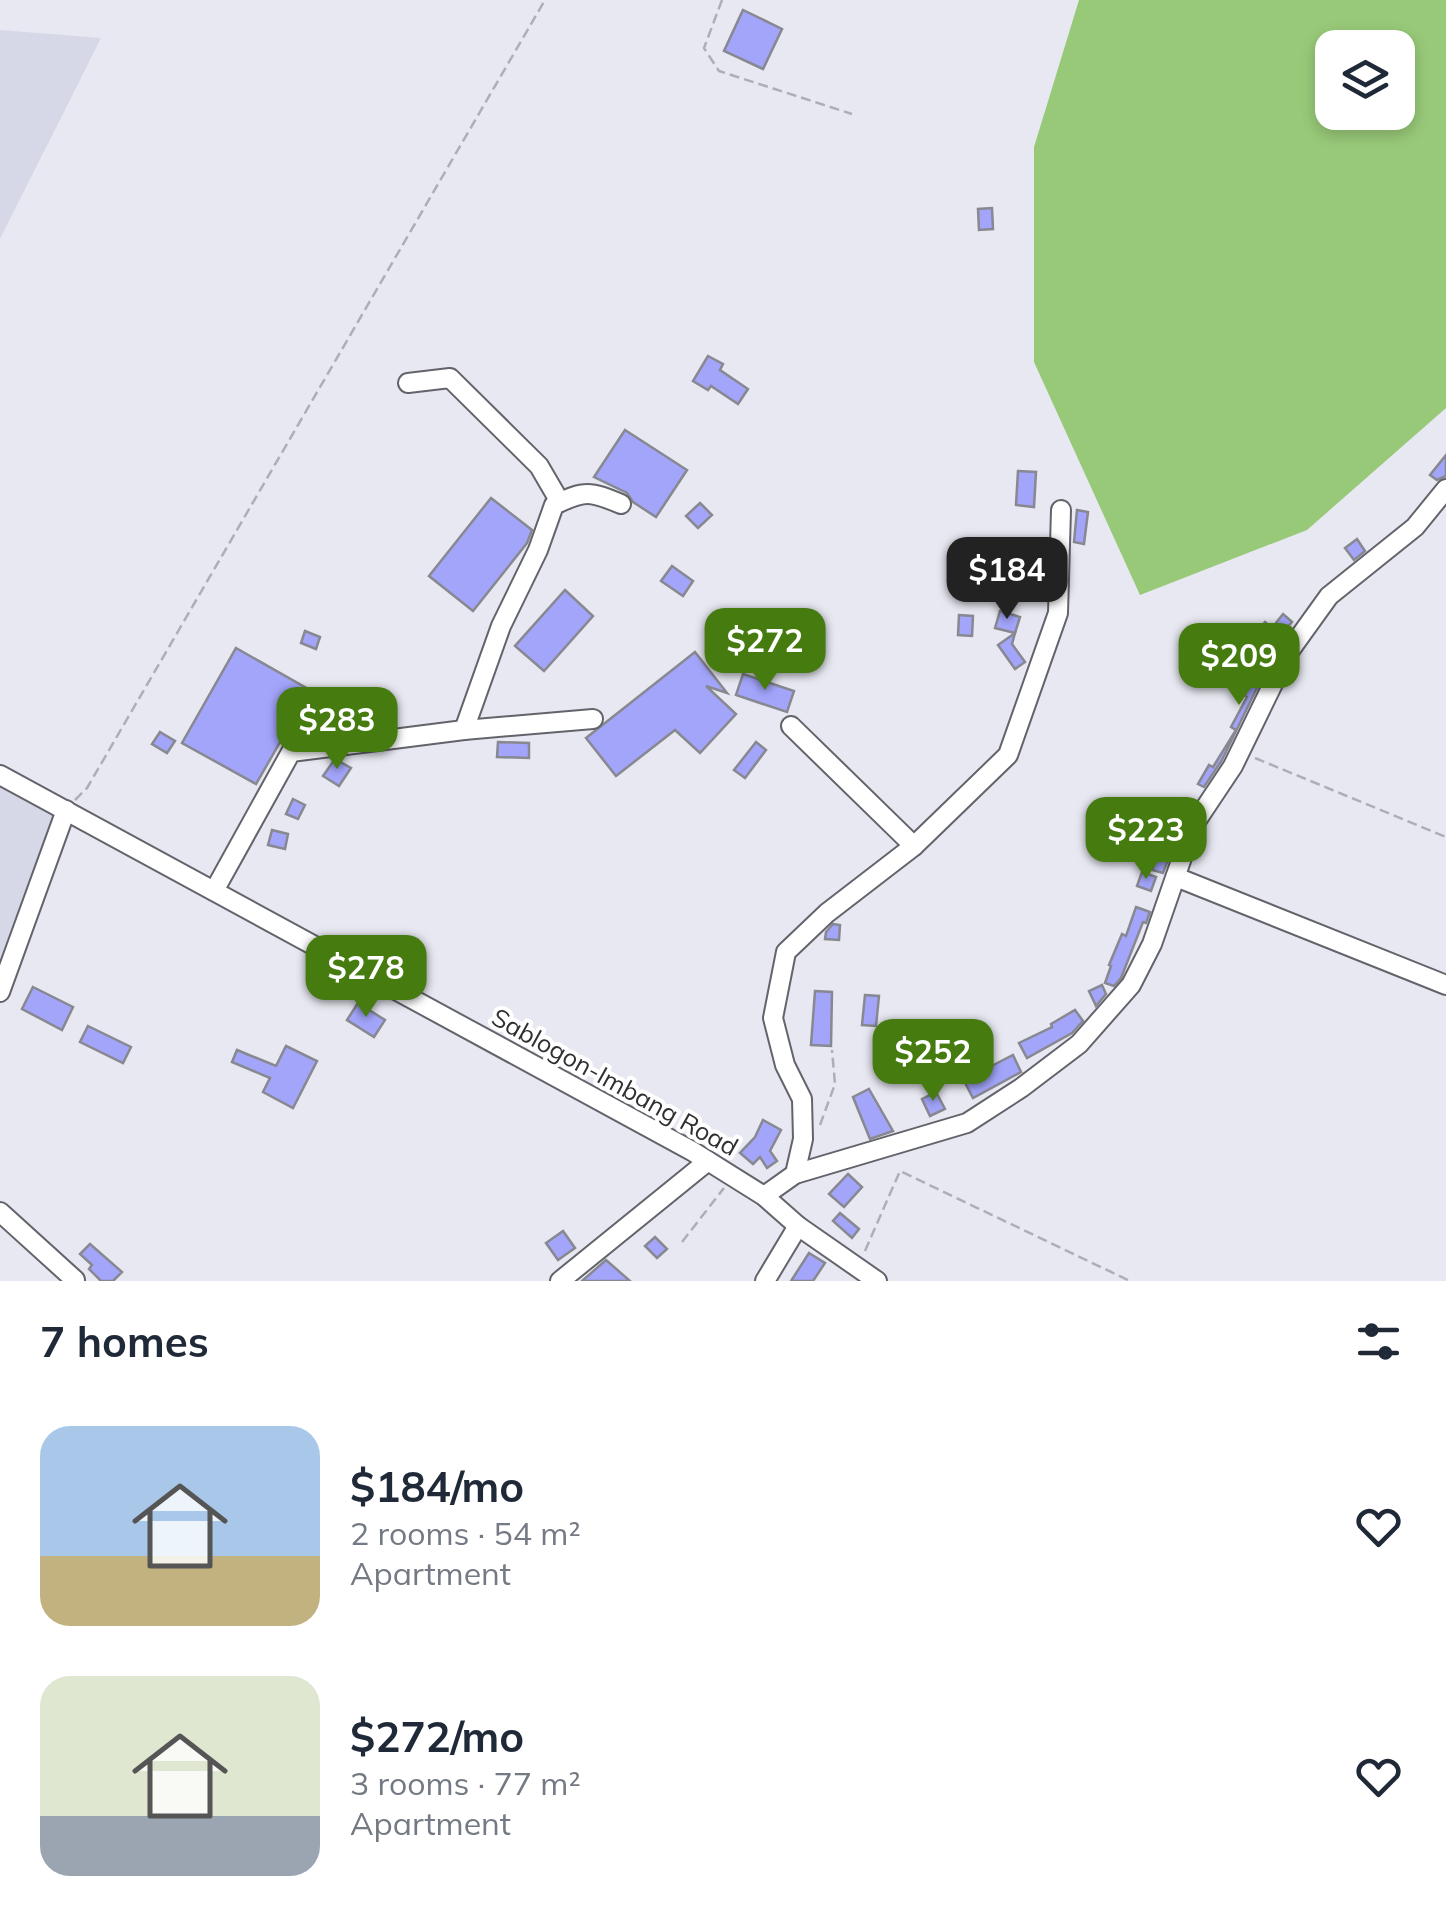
<!DOCTYPE html>
<meta charset="utf-8">
<style>
:root{--surface:#fff;--page:#f6f6f7;--text:#1f2937;--muted:#747a83;--accent:#457b0f}
body{margin:0;font-family:Mulish,sans-serif;background:var(--page);color:var(--text);height:100vh;display:flex;flex-direction:column;font-size:38px;white-space:nowrap}
*{box-sizing:border-box;margin:0}
p{font-size:32px;color:var(--muted)}
.icon{flex:none;width:55px;height:55px;fill:none;stroke:currentColor;stroke-width:2;stroke-linecap:round;stroke-linejoin:round}
.map{position:relative;height:1281px;overflow:hidden}
.panel{display:flex;flex-direction:column;background:var(--surface);flex:1}
.panel>*{flex:none}
.buttons{position:absolute;left:1315px;top:30px;display:grid;gap:20px}
.buttons a{display:grid;place-items:center;width:100px;height:100px;border-radius:20px;background:var(--surface);box-shadow:0 5px 15px #0003;font-size:50px}
.price{position:absolute;translate:-50% -85px;padding:0 22px;border-radius:20px;background:var(--accent);color:#fff;font-size:32px;line-height:65px;filter:drop-shadow(0 2px 5px #0008)}
.price::after{content:'';position:absolute;left:50%;top:60px;width:30px;height:22px;margin-left:-15px;background:inherit;clip-path:polygon(0 0,100% 0,50% 100%)}
.price.selected{background:#222;color:#fff}
ul{padding:0;list-style:none}
li{display:flex;align-items:center;gap:30px;height:250px;padding:0 40px}
li span{display:grid;place-items:center;flex:none;width:280px;height:200px;border-radius:30px;color:#555}
li>.icon{margin-inline-start:auto}
span .icon{width:120px;height:120px;fill:#fffc;stroke-width:1}
li b{font-size:42px}
h2{display:flex;justify-content:space-between;align-items:center;height:120px;padding:0 40px;font-size:42px}
.map>svg:first-child{display:block}
.built{fill:#d6d8e7}
.forest{fill:#98c978;fill-rule:evenodd}
.building{fill:#a3a5fb;stroke:#878890;stroke-width:2.5}
.lines{fill:none;stroke-linecap:round;stroke-linejoin:round}
.minor-casing{stroke:#63646b;stroke-width:22}
.path{stroke:#aeafb6;stroke-width:2.5;stroke-dasharray:10 5;stroke-linecap:butt}
.minor{stroke:#fff;stroke-width:18}
.labels{text-anchor:middle;stroke-width:8;stroke-linejoin:round;paint-order:stroke}
.street-label{font-size:25px;fill:#303033;stroke:#fff}
</style>
<div class="map">
<svg width="1446" height="1281" viewBox="0 0 1446 1281">
<rect width="100%" height="100%" fill="#e7e8f1"/>
<g class="built">
<polygon points="0,30 101,38 0,239"/>
<polygon points="0,786 59,815 0,969"/>
</g>
<path class="forest" d="M1079,0H1446V408L1307,530L1140,595L1034,362V147ZM1332,48H1398V112H1332Z"/>
<g class="building">
<polygon points="743,10 782,29 763,69 724,51"/>
<polygon points="992,208 993,229 979,230 978,209"/>
<polygon points="708,356 723,364 720,370 748,389 738,404 711,386 708,390 693,381"/>
<polygon points="625,430 687,470 656,517 633,502 627,493 594,477"/>
<polygon points="1446,455 1446,476 1437,480 1430,475"/>
<polygon points="1018,471 1036,472 1034,507 1016,505"/>
<polygon points="491,498 532,530 527,543 473,611 429,576"/>
<polygon points="700,503 712,515 698,528 686,516"/>
<polygon points="1077,510 1088,512 1084,544 1074,542"/>
<polygon points="1357,539 1365,551 1354,560 1345,548"/>
<polygon points="1024,565 1036,567 1034,580 1019,593"/>
<polygon points="672,566 693,581 683,596 661,581"/>
<polygon points="565,590 593,616 544,671 515,646"/>
<polygon points="1000,611 1020,617 1015,633 995,628"/>
<polygon points="1283,614 1292,622 1271,647 1255,634 1265,622 1272,628"/>
<polygon points="959,615 973,616 972,636 958,635"/>
<polygon points="305,631 320,637 316,649 301,643"/>
<polygon points="1015,633 1012,644 1025,662 1015,669 998,645"/>
<polygon points="236,648 310,690 256,784 182,743"/>
<polygon points="695,652 727,693 706,686 736,714 700,753 675,730 616,776 586,738"/>
<polygon points="1269,655 1272,657 1222,760 1204,787 1198,784 1209,765 1213,767 1236,730 1231,727 1247,697 1229,686 1239,670 1253,678"/>
<polygon points="743,674 794,691 787,712 736,695"/>
<polygon points="160,732 175,741 167,753 152,744"/>
<polygon points="498,742 529,743 529,758 497,757"/>
<polygon points="756,742 766,750 745,778 734,770"/>
<polygon points="335,759 351,768 339,786 323,776"/>
<polygon points="293,799 305,805 298,819 286,814"/>
<polygon points="1181,814 1185,815 1163,873 1152,870 1163,843 1169,845"/>
<polygon points="272,830 288,834 285,849 268,845"/>
<polygon points="1142,872 1156,877 1151,891 1137,886"/>
<polygon points="1136,907 1150,912 1146,923 1143,922 1121,978 1114,986 1105,983 1111,966 1109,965 1122,934 1126,936"/>
<polygon points="833,924 840,925 839,940 825,939 826,932"/>
<polygon points="1102,985 1106,994 1096,1006 1089,991"/>
<polygon points="33,987 73,1007 62,1030 22,1009"/>
<polygon points="815,991 832,992 831,1046 811,1045"/>
<polygon points="865,995 879,996 876,1026 862,1025"/>
<polygon points="358,1003 385,1020 374,1037 347,1020"/>
<polygon points="1075,1010 1083,1021 1072,1033 1027,1058 1019,1043 1052,1027 1051,1024"/>
<polygon points="88,1026 131,1047 123,1063 80,1042"/>
<polygon points="901,1033 918,1034 917,1046 900,1045"/>
<polygon points="286,1046 317,1061 293,1108 263,1092 270,1078 232,1062 237,1050 276,1066"/>
<polygon points="934,1049 938,1065 919,1069 916,1053"/>
<polygon points="1013,1055 1021,1072 973,1098 962,1077 978,1069 980,1072"/>
<polygon points="869,1089 893,1131 870,1139 853,1097"/>
<polygon points="936,1092 945,1109 930,1116 922,1099"/>
<polygon points="763,1120 781,1130 770,1151 777,1161 767,1168 760,1157 753,1164 740,1153 755,1137"/>
<polygon points="848,1174 862,1187 844,1207 829,1194"/>
<polygon points="840,1213 859,1229 852,1238 833,1221"/>
<polygon points="563,1231 575,1248 558,1260 546,1243"/>
<polygon points="655,1237 667,1249 657,1258 645,1246"/>
<polygon points="90,1244 122,1272 113,1281 101,1281 89,1269 92,1265 80,1254"/>
<polygon points="809,1253 825,1263 813,1281 791,1281"/>
<polygon points="606,1260 630,1281 582,1281"/>
</g>
<g class="lines">
<defs>
<g id="minor">
<polyline points="408,383 450,378 539,466 560,502"/>
<polyline points="791,726 914,846"/>
<polyline points="464,730 593,719"/>
<polyline points="0,775 692,1151 764,1196 798,1226 877,1281"/>
<polyline points="1176,877 1446,985"/>
<path d="M214,891L291,752L464,730L501,626L538,550L554,505C585,490 590,491 621,504"/>
<polyline points="0,992 66,810"/>
<polyline points="795,1174 803,1139 802,1099 785,1065 773,1018 786,952 827,913 914,846 1008,755 1058,613 1061,510"/>
<polyline points="764,1196 795,1174 967,1123 1021,1088 1079,1044 1131,985 1152,944 1193,826 1233,766 1288,653 1329,596 1415,527 1446,489"/>
<polyline points="0,1212 75,1280"/>
<polyline points="560,1281 708,1161"/>
<polyline points="765,1281 798,1226"/>
</g>
</defs>
<use href="#minor" class="minor-casing"/>
<g class="path">
<polyline points="722,0 704,48 719,71 852,114"/>
<polyline points="1255,758 1446,837"/>
<polyline points="75,800 87,788 545,0"/>
<polyline points="820,1125 835,1084 832,1050"/>
<polyline points="682,1242 724,1188"/>
<polyline points="865,1251 900,1171 1130,1281"/>
</g>
<use href="#minor" class="minor"/>
</g>
<g class="labels">
<g class="street-label">
<text transform="translate(615 1082) rotate(29)" y="9">Sablogon-Imbang Road</text>
</g>
</g>
</svg>
<div class="buttons">
<a><svg class="icon" aria-label="layers" viewBox="0 0 24 24"><path d="M12 4l9 5-9 5-9-5zM3 14l9 5 9-5"/></svg></a>
</div>
<b class="price selected" style="left:1007px;top:622px">$184</b>
<b class="price" style="left:765px;top:693px">$272</b>
<b class="price" style="left:1239px;top:708px">$209</b>
<b class="price" style="left:337px;top:772px">$283</b>
<b class="price" style="left:1146px;top:882px">$223</b>
<b class="price" style="left:366px;top:1020px">$278</b>
<b class="price" style="left:933px;top:1104px">$252</b>
</div>
<section class="panel">
<h2>7 homes<svg class="icon" aria-label="filters" viewBox="0 0 24 24"><path d="M4 7h16M4 17h16"/><circle cx="9" cy="7" r="2"/><circle cx="15" cy="17" r="2"/></svg></h2>
<ul>
<li><span style="background:linear-gradient(#a9c7e8 65%,#c2b280 0)"><svg class="icon" aria-label="home" viewBox="0 0 24 24"><path d="M3 11l9-7 9 7M6 9v11h12V9"/></svg></span><div><b>$184/mo</b><p>2 rooms · 54 m²</p><p>Apartment</p></div><svg class="icon" aria-label="heart" viewBox="0 0 24 24"><path d="M12 20l-8-8c-3-5 5-10 8-4 3-6 11-1 8 4z"/></svg></li>
<li><span style="background:linear-gradient(#dfe7d0 70%,#9aa5b1 0)"><svg class="icon" aria-label="home" viewBox="0 0 24 24"><path d="M3 11l9-7 9 7M6 9v11h12V9"/></svg></span><div><b>$272/mo</b><p>3 rooms · 77 m²</p><p>Apartment</p></div><svg class="icon" aria-label="heart" viewBox="0 0 24 24"><path d="M12 20l-8-8c-3-5 5-10 8-4 3-6 11-1 8 4z"/></svg></li>
</ul>
</section>
